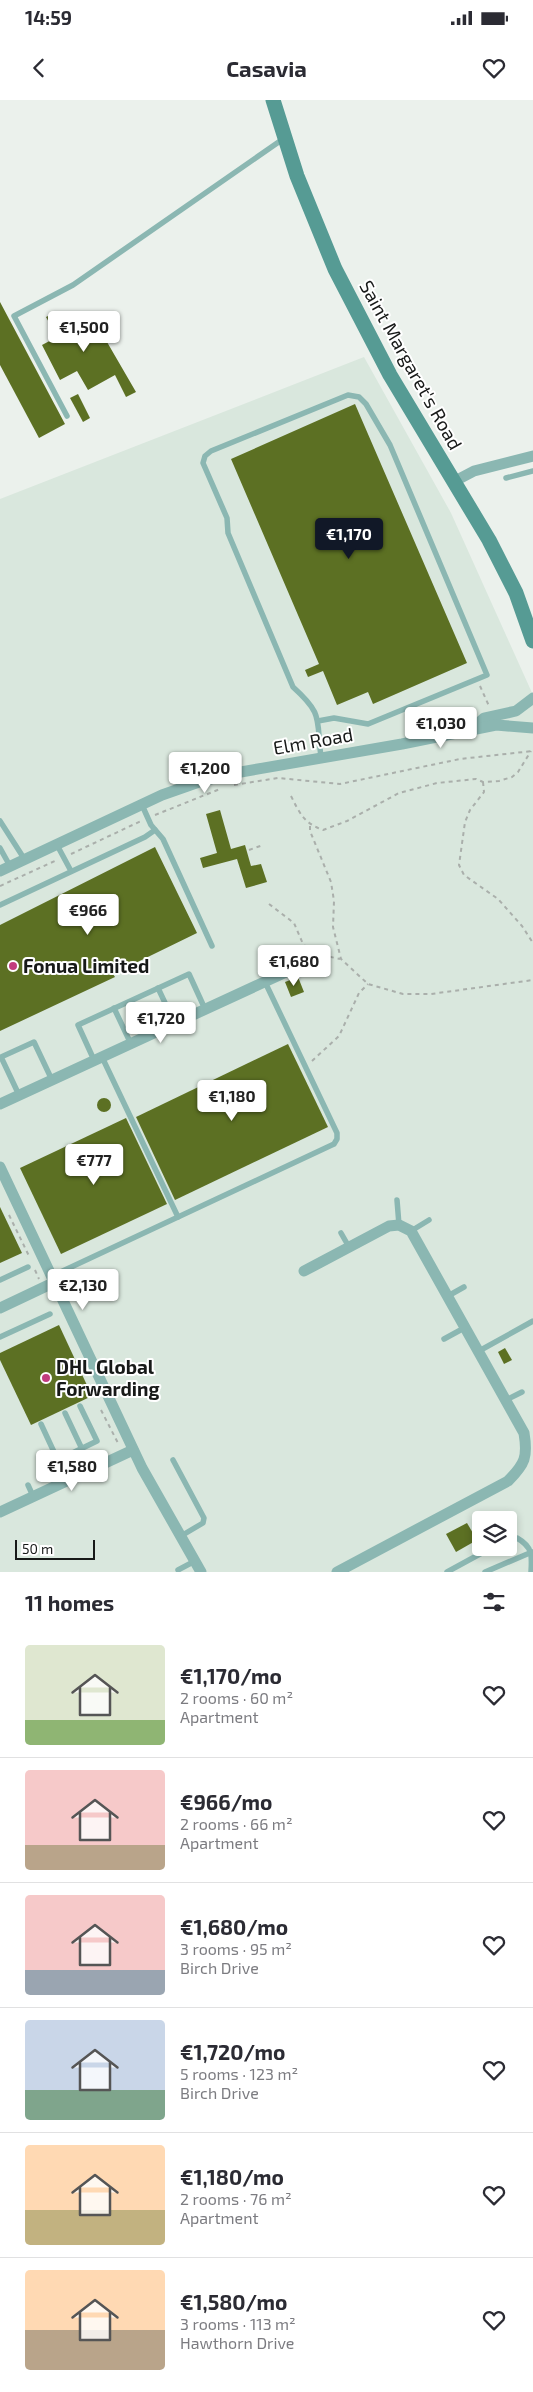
<!DOCTYPE html>
<meta charset="utf-8">
<style>
:root{--surface:#fff;--page:#f2f2f3;--text:#2b2b33;--muted:#7c7c81;--line:#e1e1e2;--accent:#111827}
body{margin:0;font-family:"Exo 2",sans-serif;background:var(--page);color:var(--text);height:100vh;display:flex;flex-direction:column;font-size:19px;white-space:nowrap}
*{box-sizing:border-box;margin:0}
p{font-size:16px;color:var(--muted)}
.icon{flex:none;width:28px;height:28px;fill:none;stroke:currentColor;stroke-width:2;stroke-linecap:round;stroke-linejoin:round}
.map{position:relative;height:1472px;overflow:hidden}
.side{display:flex;flex-direction:column;background:var(--surface);flex:1}
.side>*{flex:none}
.controls{position:absolute;left:472px;top:1411px;display:grid;gap:10px}
.controls a{display:grid;place-items:center;width:45px;height:45px;border-radius:5px;background:var(--surface);box-shadow:0 2px 8px #0003;font-size:25px}
.scale{position:absolute;left:15px;bottom:12px;width:80px;box-sizing:border-box;padding-left:5px;border:2px solid #171918;border-top:0;font-size:14px;line-height:18px;white-space:nowrap;color:#171918;-webkit-text-stroke:4px #fff;paint-order:stroke}
.price{position:absolute;translate:-50% -42px;padding:0 11px;border-radius:5px;background:#fff;color:#222;font-size:16px;line-height:32px;filter:drop-shadow(0 1px 2px #0008)}
.price::after{content:'';position:absolute;left:50%;top:30px;width:15px;height:11px;margin-left:-8px;background:inherit;clip-path:polygon(0 0,100% 0,50% 100%)}
.price.current{background:var(--accent);color:#fff}
ul{padding:0;list-style:none}
li{display:flex;align-items:center;gap:15px;height:125px;padding:0 25px}
li+li{border-top:1px solid var(--line)}
li span{display:grid;place-items:center;flex:none;width:140px;height:100px;border-radius:5px;color:#555}
li>.icon{margin-inline-start:auto}
span .icon{width:60px;height:60px;fill:#fffc;stroke-width:1}
li b{font-size:21px}
h2{display:flex;justify-content:space-between;align-items:center;height:60px;padding:0 25px;font-size:21px}
.status{display:flex;justify-content:space-between;align-items:center;height:35px;padding:0 25px;background:var(--surface);direction:ltr}
.status svg{height:14px;fill:currentColor}
header{display:flex;justify-content:space-between;align-items:center;height:65px;padding:0 25px;background:var(--surface);font-size:22px;font-weight:700}
.map>svg:first-child{display:block}
.built{fill:#d9e7dd;fill-rule:evenodd}
.building{fill:#5c7023}
.lines{fill:none;stroke-linecap:round;stroke-linejoin:round}
.path{stroke:#aaafab;stroke-width:2;stroke-dasharray:4 4;stroke-linecap:butt}
.lane{stroke:#8bb7b2;stroke-width:5.5}
.street{stroke:#8bb7b2;stroke-width:11}
.secondary{stroke:#569b94;stroke-width:15}
.poi-dot{fill:#c23c7e;stroke:#fff;stroke-width:2}
.labels{text-anchor:middle;stroke-width:4;stroke-linejoin:round;paint-order:stroke}
.street-label{font-size:19px;fill:#171918;stroke:#fff}
.poi-label{font-size:19px;font-weight:bold;fill:#171918;stroke:#fff;text-anchor:start}
</style>
<div class="status"><b>14:59</b><svg viewBox="0 0 49 12"><path d="M0 12V9h3v3zM5 12V6h3v6zM10 12V3h3v9zM15 12V0h3v12zM26 1h20v11H26zM47 4h2v5h-2z"/></svg></div>
<header><svg class="icon" aria-label="back" viewBox="0 0 24 24"><path d="M15 5l-7 7 7 7"/></svg>Casavia<svg class="icon" aria-label="heart" viewBox="0 0 24 24"><path d="M12 20l-8-8c-3-5 5-10 8-4 3-6 11-1 8 4z"/></svg></header>
<div class="map">
<svg width="533" height="1472" viewBox="0 0 533 1472">
<rect width="100%" height="100%" fill="#ebf1ec"/>
<path class="built" d="M364,257L451,413L533,595V1472H0V399ZM481,1420H509V1448H481Z"/>
<g class="building">
<polygon points="0,202 65,324 39,338 0,265"/>
<polygon points="58,211 65,224 89,211 136,292 126,297 115,275 88,290 77,271 60,280 42,245 57,237 46,217"/>
<polygon points="78,294 90,318 83,322 70,298"/>
<polygon points="355,304 467,563 373,604 368,592 337,605 323,571 308,577 305,570 319,564 231,359"/>
<polygon points="220,710 231,749 245,745 251,766 261,764 267,782 246,788 237,759 203,768 200,758 217,753 206,714"/>
<polygon points="155,747 197,833 113,874 115,877 0,931 0,825"/>
<polygon points="298,877 304,892 291,897 285,882"/>
<polygon points="288,944 328,1027 175,1100 136,1017"/>
<circle cx="104" cy="1005" r="7"/>
<polygon points="126,1018 167,1104 61,1154 20,1068"/>
<polygon points="0,1107 22,1153 0,1163"/>
<polygon points="59,1225 92,1296 31,1325 0,1260 0,1253"/>
<polygon points="505,1248 512,1260 504,1264 498,1252"/>
<polygon points="467,1423 477,1440 456,1452 446,1434"/>
</g>
<g class="lines">
<g class="path">
<polyline points="480,586 489,606"/>
<polyline points="483,682 484,692 470,710 465,722 459,765 464,775 498,799 522,826 533,843"/>
<polyline points="234,685 278,678 340,684 460,659 533,651"/>
<path d="M291,696C300,714 304,723 323,730L347,721L399,693L437,683L476,679L483,682L499,681L512,677L518,672L531,651"/>
<polyline points="155,715 220,689"/>
<polyline points="310,726 310,731 331,782 334,801 333,827 341,859 368,884 403,894 431,894 533,880"/>
<polyline points="249,750 263,745"/>
<polyline points="71,754 141,721"/>
<polyline points="0,786 57,760"/>
<polyline points="269,804 294,823 303,844 309,850"/>
<polyline points="322,855 340,859"/>
<polyline points="312,961 339,936 359,893 368,884"/>
<polyline points="9,1115 30,1158"/>
<polyline points="35,1170 39,1179"/>
<polyline points="101,1310 119,1345"/>
</g>
<g class="lane">
<polyline points="67,316 14,216 73,185 283,39"/>
<polyline points="506,378 533,371"/>
<path d="M318,621L334,618L368,624L487,575L390,345L366,304L359,297L348,295L211,351L205,356L203,363L227,418L228,433L293,587C324,615 316,618 321,657"/>
<polyline points="195,666 199,682"/>
<polyline points="142,705 151,725 163,739 212,846"/>
<polyline points="0,721 25,760"/>
<polyline points="57,745 71,771"/>
<polyline points="0,748 10,766"/>
<polyline points="0,805 145,737 155,730"/>
<polyline points="158,888 175,924"/>
<polyline points="114,908 131,944"/>
<polyline points="102,957 178,1117"/>
<polyline points="94,960 78,925 189,874 205,909"/>
<polyline points="19,995 1,957 34,942 52,980"/>
<polyline points="397,1100 399,1125"/>
<polyline points="411,1131 429,1120"/>
<polyline points="341,1133 349,1147"/>
<polyline points="52,1176 334,1044 337,1039 337,1033 265,882"/>
<polyline points="0,1180 28,1167"/>
<polyline points="448,1196 464,1187"/>
<polyline points="0,1237 50,1214"/>
<polyline points="444,1239 466,1227"/>
<polyline points="479,1251 533,1221"/>
<polyline points="506,1300 522,1292"/>
<polyline points="65,1313 82,1349"/>
<polyline points="41,1324 67,1380"/>
<polyline points="58,1360 97,1341 80,1306"/>
<polyline points="173,1360 204,1418 203,1423 181,1436"/>
<polyline points="28,1385 33,1396"/>
<path d="M509,1440L517,1438C533,1447 532,1456 531,1472"/>
<polyline points="178,1470 195,1461"/>
<polyline points="447,1472 491,1448"/>
<polyline points="485,1472 532,1452"/>
</g>
<g class="street">
<polyline points="455,381 474,371 533,356"/>
<polyline points="472,629 484,618 516,611 533,598"/>
<polyline points="0,771 162,695 199,682 235,673 402,644 496,625 533,628"/>
<polyline points="0,1004 312,860"/>
<polyline points="0,1067 142,1368 201,1472"/>
<path d="M304,1171L389,1126L399,1125L411,1131L524,1333C528,1357 525,1364 508,1381L337,1472"/>
<polyline points="0,1208 55,1182"/>
<polyline points="0,1412 133,1350"/>
</g>
<polyline class="secondary" points="273,0 297,76 335,169 390,275 489,440 516,493 533,541"/>
</g>
<g class="poi-dot">
<circle cx="13" cy="866" r="5"/>
<circle cx="46" cy="1278" r="5"/>
</g>
<g class="labels">
<g class="street-label">
<text transform="translate(411 265) rotate(61)" y="7">Saint Margaret's Road</text>
<text transform="translate(313 641) rotate(-10)" y="7">Elm Road</text>
</g>
<g class="poi-label">
<text x="23" y="873">Fonua Limited</text>
<text x="56" y="1274">DHL Global<tspan x="56" dy="22">Forwarding</tspan></text>
</g>
</g>
</svg>
<div class="controls">
<a><svg class="icon" aria-label="layers" viewBox="0 0 24 24"><path d="M12 4l9 5-9 5-9-5zM3 14l9 5 9-5"/></svg></a>
</div>
<div class="scale">50 m</div>
<b class="price" style="left:84px;top:253px">€1,500</b>
<b class="price current" style="left:349px;top:460px">€1,170</b>
<b class="price" style="left:441px;top:649px">€1,030</b>
<b class="price" style="left:205px;top:694px">€1,200</b>
<b class="price" style="left:88px;top:836px">€966</b>
<b class="price" style="left:294px;top:887px">€1,680</b>
<b class="price" style="left:161px;top:944px">€1,720</b>
<b class="price" style="left:232px;top:1022px">€1,180</b>
<b class="price" style="left:94px;top:1086px">€777</b>
<b class="price" style="left:83px;top:1211px">€2,130</b>
<b class="price" style="left:72px;top:1392px">€1,580</b>
</div>
<section class="side">
<h2>11 homes<svg class="icon" aria-label="filters" viewBox="0 0 24 24"><path d="M4 7h16M4 17h16"/><circle cx="9" cy="7" r="2"/><circle cx="15" cy="17" r="2"/></svg></h2>
<ul>
<li><span style="background:linear-gradient(#dfe7d0 75%,#8fb573 0)"><svg class="icon" aria-label="home" viewBox="0 0 24 24"><path d="M3 11l9-7 9 7M6 9v11h12V9"/></svg></span><div><b>€1,170/mo</b><p>2 rooms · 60 m²</p><p>Apartment</p></div><svg class="icon" aria-label="heart" viewBox="0 0 24 24"><path d="M12 20l-8-8c-3-5 5-10 8-4 3-6 11-1 8 4z"/></svg></li>
<li><span style="background:linear-gradient(#f6c9c9 75%,#b9a48a 0)"><svg class="icon" aria-label="home" viewBox="0 0 24 24"><path d="M3 11l9-7 9 7M6 9v11h12V9"/></svg></span><div><b>€966/mo</b><p>2 rooms · 66 m²</p><p>Apartment</p></div><svg class="icon" aria-label="heart" viewBox="0 0 24 24"><path d="M12 20l-8-8c-3-5 5-10 8-4 3-6 11-1 8 4z"/></svg></li>
<li><span style="background:linear-gradient(#f6c9c9 75%,#9aa5b1 0)"><svg class="icon" aria-label="home" viewBox="0 0 24 24"><path d="M3 11l9-7 9 7M6 9v11h12V9"/></svg></span><div><b>€1,680/mo</b><p>3 rooms · 95 m²</p><p>Birch Drive</p></div><svg class="icon" aria-label="heart" viewBox="0 0 24 24"><path d="M12 20l-8-8c-3-5 5-10 8-4 3-6 11-1 8 4z"/></svg></li>
<li><span style="background:linear-gradient(#c9d6e8 70%,#7fa58c 0)"><svg class="icon" aria-label="home" viewBox="0 0 24 24"><path d="M3 11l9-7 9 7M6 9v11h12V9"/></svg></span><div><b>€1,720/mo</b><p>5 rooms · 123 m²</p><p>Birch Drive</p></div><svg class="icon" aria-label="heart" viewBox="0 0 24 24"><path d="M12 20l-8-8c-3-5 5-10 8-4 3-6 11-1 8 4z"/></svg></li>
<li><span style="background:linear-gradient(#ffd9b3 65%,#c2b280 0)"><svg class="icon" aria-label="home" viewBox="0 0 24 24"><path d="M3 11l9-7 9 7M6 9v11h12V9"/></svg></span><div><b>€1,180/mo</b><p>2 rooms · 76 m²</p><p>Apartment</p></div><svg class="icon" aria-label="heart" viewBox="0 0 24 24"><path d="M12 20l-8-8c-3-5 5-10 8-4 3-6 11-1 8 4z"/></svg></li>
<li><span style="background:linear-gradient(#ffd9b3 60%,#b9a48a 0)"><svg class="icon" aria-label="home" viewBox="0 0 24 24"><path d="M3 11l9-7 9 7M6 9v11h12V9"/></svg></span><div><b>€1,580/mo</b><p>3 rooms · 113 m²</p><p>Hawthorn Drive</p></div><svg class="icon" aria-label="heart" viewBox="0 0 24 24"><path d="M12 20l-8-8c-3-5 5-10 8-4 3-6 11-1 8 4z"/></svg></li>
</ul>
</section>
